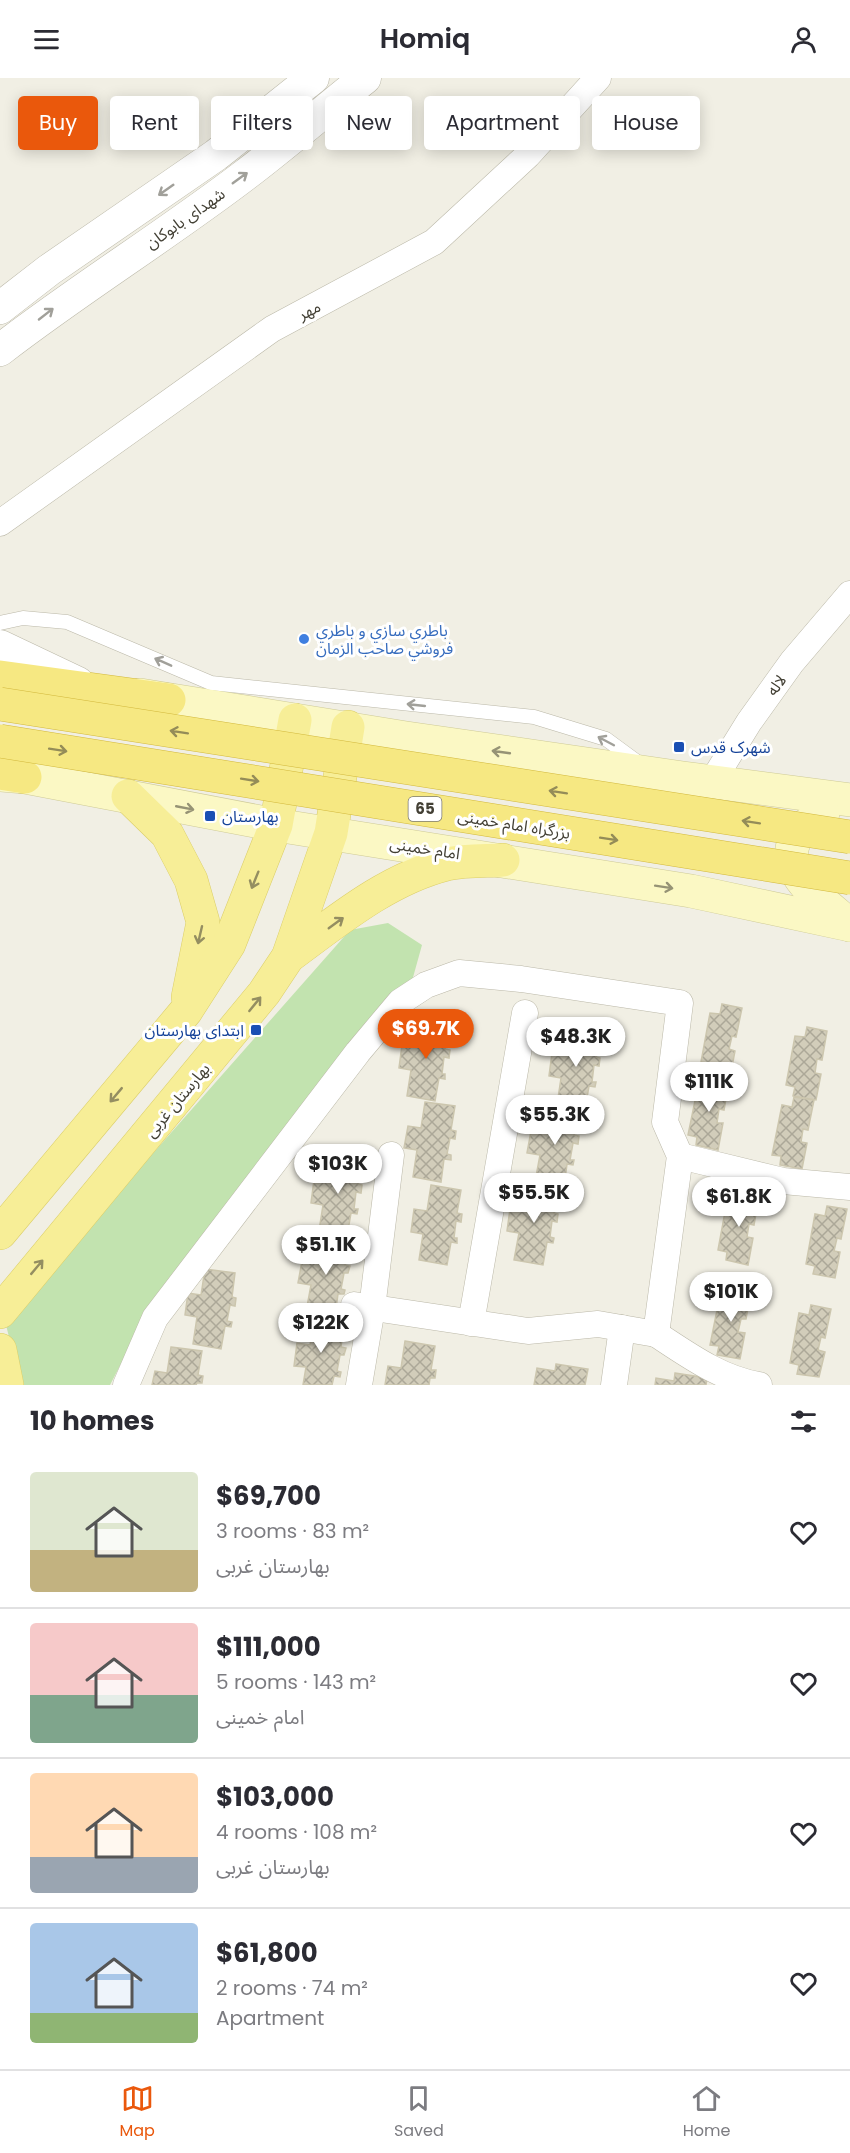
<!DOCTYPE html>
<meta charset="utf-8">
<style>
:root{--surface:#fff;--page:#f7f7f7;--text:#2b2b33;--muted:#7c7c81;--line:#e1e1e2;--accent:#ea580c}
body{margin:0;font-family:Poppins,"Noto Sans Arabic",sans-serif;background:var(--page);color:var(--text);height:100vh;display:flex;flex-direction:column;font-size:22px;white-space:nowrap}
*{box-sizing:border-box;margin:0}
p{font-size:20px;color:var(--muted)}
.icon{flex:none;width:33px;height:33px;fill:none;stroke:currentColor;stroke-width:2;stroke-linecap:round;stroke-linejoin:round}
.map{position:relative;height:1307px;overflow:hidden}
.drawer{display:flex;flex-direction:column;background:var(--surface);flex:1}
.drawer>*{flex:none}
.top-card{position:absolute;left:18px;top:18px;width:814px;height:54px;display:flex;gap:12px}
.price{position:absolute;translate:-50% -51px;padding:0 14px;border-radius:21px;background:#fff;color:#222;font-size:20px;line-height:39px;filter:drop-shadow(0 2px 3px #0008)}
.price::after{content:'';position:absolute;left:50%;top:36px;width:18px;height:14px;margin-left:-9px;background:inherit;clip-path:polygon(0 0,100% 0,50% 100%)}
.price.active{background:var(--accent);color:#fff}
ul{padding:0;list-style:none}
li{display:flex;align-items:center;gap:18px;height:150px;padding:0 30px}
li+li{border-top:2px solid var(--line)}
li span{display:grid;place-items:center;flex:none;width:168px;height:120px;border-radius:6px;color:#555}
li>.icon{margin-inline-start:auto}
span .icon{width:72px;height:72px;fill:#fffc;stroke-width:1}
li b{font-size:26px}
h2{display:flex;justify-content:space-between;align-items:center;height:72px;padding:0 30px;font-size:26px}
.chip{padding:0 21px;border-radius:6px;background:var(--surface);box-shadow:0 3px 15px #0003;font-size:21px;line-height:54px}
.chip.active{background:var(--accent);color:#fff}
header{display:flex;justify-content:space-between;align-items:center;height:78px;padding:0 30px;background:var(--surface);font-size:27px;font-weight:600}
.menu{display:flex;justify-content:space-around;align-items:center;height:84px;border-top:2px solid var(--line);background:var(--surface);font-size:16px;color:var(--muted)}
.menu a{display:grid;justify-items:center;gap:3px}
.menu .active{color:var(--accent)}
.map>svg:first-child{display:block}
.green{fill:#c2e3af}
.building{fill:url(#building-cross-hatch);stroke:#ccc6ae;stroke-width:1.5}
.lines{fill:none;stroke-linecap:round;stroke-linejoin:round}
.service-casing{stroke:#bbb8a8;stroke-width:15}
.minor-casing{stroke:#bbb8a8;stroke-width:27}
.tertiary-casing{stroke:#bbb8a8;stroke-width:33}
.secondary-casing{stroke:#ceca97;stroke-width:34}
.primary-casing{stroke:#dbce68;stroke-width:34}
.trunk-casing{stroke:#d2b83d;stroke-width:34}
.service{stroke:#fff;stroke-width:14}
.minor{stroke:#fff;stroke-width:26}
.tertiary{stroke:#fff;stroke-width:32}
.secondary{stroke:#fbf8c4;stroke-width:33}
.primary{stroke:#f7ee97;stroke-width:33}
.trunk{stroke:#f6e882;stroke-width:33}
.trunk-bridge-casing{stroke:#d2b83d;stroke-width:34;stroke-linecap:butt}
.trunk-bridge{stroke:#f6e882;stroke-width:33}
.oneway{stroke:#a1a09a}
.oneway2{stroke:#948c58}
.oneway3{stroke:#969375}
.oneway4{stroke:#948e61}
.shop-dot{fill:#3f7fe0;stroke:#fff;stroke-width:2}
.transit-dot{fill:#1a4fb4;stroke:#fff;stroke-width:2}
.labels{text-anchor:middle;stroke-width:6;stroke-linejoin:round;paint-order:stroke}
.shield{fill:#fff;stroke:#7b7972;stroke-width:1.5}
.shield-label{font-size:15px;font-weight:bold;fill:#434035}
.street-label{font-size:16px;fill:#434035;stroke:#fff}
.shop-label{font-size:16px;fill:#366cbe;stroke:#fff;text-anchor:start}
.transit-label{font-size:16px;fill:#164399;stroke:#fff;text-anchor:start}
</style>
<header><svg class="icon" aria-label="menu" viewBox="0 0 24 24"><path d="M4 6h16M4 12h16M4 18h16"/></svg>Homiq<svg class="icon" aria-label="person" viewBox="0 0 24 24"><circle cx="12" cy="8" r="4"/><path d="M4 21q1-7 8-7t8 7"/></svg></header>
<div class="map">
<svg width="850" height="1307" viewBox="0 0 850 1307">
<defs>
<pattern id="building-cross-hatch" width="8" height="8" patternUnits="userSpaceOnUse" patternTransform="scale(1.5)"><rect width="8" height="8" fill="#d2cdba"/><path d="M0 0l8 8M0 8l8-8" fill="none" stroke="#aca898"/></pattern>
</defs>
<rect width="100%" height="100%" fill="#f1efe4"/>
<polygon class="green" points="388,845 422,867 412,903 147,1235 110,1307 21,1307 5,1243 350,852"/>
<g class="building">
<polygon points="722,926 742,930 736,959 732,958 729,971 735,973 730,999 708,994 710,986 701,984 710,935 720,936"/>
<polygon points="419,943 449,948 445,971 450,972 449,980 444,979 442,996 445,996 445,1001 439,1000 435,1023 407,1018 411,992 399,990 402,967 415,969"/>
<polygon points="807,949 827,953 822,982 817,981 815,995 821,996 816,1022 793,1018 795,1009 786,1007 795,958 805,959"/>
<polygon points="569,951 599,956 596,979 600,980 599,988 594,987 592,1004 596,1004 595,1009 589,1008 585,1031 557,1027 561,1000 549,998 552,975 565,977"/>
<polygon points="709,999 729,1003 724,1032 719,1031 717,1045 723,1045 718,1072 696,1067 697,1059 688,1057 698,1008 707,1009"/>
<polygon points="794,1019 814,1022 808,1052 803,1051 801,1064 807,1065 802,1091 780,1087 781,1078 772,1077 782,1027 792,1029"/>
<polygon points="425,1024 455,1028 451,1052 456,1053 455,1061 450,1060 447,1076 451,1077 451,1082 444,1081 441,1104 413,1099 417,1072 404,1070 408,1048 421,1050"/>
<polygon points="548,1029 578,1033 574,1057 579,1058 578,1066 573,1065 570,1082 574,1082 573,1087 567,1086 564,1109 535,1104 540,1077 527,1075 531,1053 544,1055"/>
<polygon points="331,1078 361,1083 358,1106 362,1107 361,1115 356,1114 354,1131 358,1131 357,1136 351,1135 347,1158 319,1153 323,1127 311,1125 314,1102 327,1104"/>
<polygon points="431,1107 461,1112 457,1135 462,1136 461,1144 456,1143 454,1160 457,1160 457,1165 451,1164 447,1187 419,1182 423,1156 411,1154 414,1131 427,1133"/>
<polygon points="527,1107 557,1111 554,1135 558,1136 557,1144 552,1143 550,1159 554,1160 553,1165 547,1164 543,1187 514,1182 519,1155 507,1153 510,1131 523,1133"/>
<polygon points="739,1114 759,1118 754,1147 749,1146 747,1159 753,1160 748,1187 726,1182 727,1174 718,1172 727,1123 737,1124"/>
<polygon points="827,1128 847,1131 841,1161 837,1160 834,1173 840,1174 835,1200 813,1196 815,1188 806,1186 815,1136 825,1138"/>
<polygon points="319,1159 349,1163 345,1187 350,1188 348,1195 344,1195 341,1211 345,1212 344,1216 338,1216 335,1238 306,1234 311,1207 298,1205 302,1183 314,1185"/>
<polygon points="205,1191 235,1195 232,1219 236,1220 235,1228 230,1227 227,1243 232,1244 231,1249 225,1248 221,1271 193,1266 197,1239 185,1237 188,1215 201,1217"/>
<polygon points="731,1209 751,1212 746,1241 741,1241 738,1254 745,1255 740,1281 717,1277 719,1268 710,1267 720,1217 729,1219"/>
<polygon points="811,1227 831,1231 825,1260 821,1259 818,1272 825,1274 819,1299 797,1296 799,1287 790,1285 799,1235 809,1237"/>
<polygon points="314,1241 344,1246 341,1269 346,1270 344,1277 340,1277 337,1293 341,1294 340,1299 334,1298 332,1307 303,1307 306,1289 294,1288 297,1265 310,1267"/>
<polygon points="405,1263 435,1268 431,1292 436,1292 435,1300 430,1300 429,1307 385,1307 388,1288 401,1290"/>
<polygon points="171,1269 202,1273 198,1297 203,1298 202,1305 197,1305 196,1307 152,1307 155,1293 167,1295"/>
<polygon points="556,1286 588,1291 585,1307 534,1307 537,1290 555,1293"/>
<polygon points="675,1295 707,1300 706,1307 655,1307 656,1300 674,1303"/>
</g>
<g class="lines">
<defs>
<polyline id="service" points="0,545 23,540 67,544 211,605 534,639 606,661 640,686"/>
<g id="minor">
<polyline points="0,445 272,251 434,164 528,77 598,0"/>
<polyline points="712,704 749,644 792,584 850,516"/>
<polyline points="680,1078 783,1103 850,1109"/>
<polyline points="471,1245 525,935"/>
<path d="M656,1256C688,1277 721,1301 759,1307"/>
<polyline points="126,1307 155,1240 358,974 400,924 426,907 459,895 521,901 680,925 665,1044 680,1078 656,1256 598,1246 528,1253 354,1227"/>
<polyline points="359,1307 372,1230 391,1077"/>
<polyline points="614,1307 622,1250"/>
</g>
<g id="tertiary">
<polyline points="0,230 49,192 216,77 313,0"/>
<path d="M0,272C79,211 165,158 245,97C286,66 325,32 365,0"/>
<polyline points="0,568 78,605"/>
</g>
<g id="secondary">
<polyline points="140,617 406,660 683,700 850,722"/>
<polyline points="0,697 25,699 276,747 691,813 850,847"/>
<path d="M823,735C756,777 811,814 850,847"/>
</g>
<g id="primary">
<polyline points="128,718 167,756 191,802 203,844 188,919"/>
<path d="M288,879C337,843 387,801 447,786C465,782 485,783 503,782"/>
<polyline points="0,1155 186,933 229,866 276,747 295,642"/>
<polyline points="0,1234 264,915 288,879 331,755 348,649"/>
<polyline points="0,1272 7,1307"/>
</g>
<g id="trunk">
<polyline points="0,599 169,622"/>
<polyline points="0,695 25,699"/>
</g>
</defs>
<use href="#service" class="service-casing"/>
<use href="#minor" class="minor-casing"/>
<use href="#tertiary" class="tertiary-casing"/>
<use href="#secondary" class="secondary-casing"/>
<use href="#primary" class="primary-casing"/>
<use href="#trunk" class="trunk-casing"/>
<use href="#service" class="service"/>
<use href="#minor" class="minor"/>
<use href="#tertiary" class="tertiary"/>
<use href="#secondary" class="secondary"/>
<use href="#primary" class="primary"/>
<use href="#trunk" class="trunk"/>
<defs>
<g id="trunk-bridge">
<polyline points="0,626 850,759"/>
<polyline points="0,663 850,800"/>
</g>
</defs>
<use href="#trunk-bridge" class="trunk-bridge-casing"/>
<use href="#trunk-bridge" class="trunk-bridge"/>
</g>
<defs><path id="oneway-shaft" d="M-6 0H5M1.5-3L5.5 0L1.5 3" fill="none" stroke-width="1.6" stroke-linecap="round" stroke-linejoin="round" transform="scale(1.5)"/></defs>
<g class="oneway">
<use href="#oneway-shaft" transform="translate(240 100) rotate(-36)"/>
<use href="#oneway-shaft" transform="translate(166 112) rotate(145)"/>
<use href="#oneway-shaft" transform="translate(46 236) rotate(-38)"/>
<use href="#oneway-shaft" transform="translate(163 584) rotate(-156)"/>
<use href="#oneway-shaft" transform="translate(416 627) rotate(-174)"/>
<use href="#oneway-shaft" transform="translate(606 663) rotate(-152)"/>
</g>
<g class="oneway2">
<use href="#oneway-shaft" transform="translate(179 654) rotate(-171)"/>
<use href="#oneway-shaft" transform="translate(58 672) rotate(9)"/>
<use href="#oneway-shaft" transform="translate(250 702) rotate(9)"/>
<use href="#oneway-shaft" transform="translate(558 714) rotate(-171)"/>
<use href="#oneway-shaft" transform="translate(751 744) rotate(-171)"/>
<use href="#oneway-shaft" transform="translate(609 761) rotate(9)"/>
</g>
<g class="oneway3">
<use href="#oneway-shaft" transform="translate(501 674) rotate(-172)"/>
<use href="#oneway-shaft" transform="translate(185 730) rotate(11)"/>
<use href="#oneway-shaft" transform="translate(664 809) rotate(9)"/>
</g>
<g class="oneway4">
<use href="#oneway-shaft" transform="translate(255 802) rotate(112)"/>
<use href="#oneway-shaft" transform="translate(336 845) rotate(-36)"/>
<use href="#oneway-shaft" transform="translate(200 857) rotate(103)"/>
<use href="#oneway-shaft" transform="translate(255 926) rotate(-51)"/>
<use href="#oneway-shaft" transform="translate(116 1017) rotate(130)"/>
<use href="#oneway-shaft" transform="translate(37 1189) rotate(-50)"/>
</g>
<circle class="shop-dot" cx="304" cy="561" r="6"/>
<g class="transit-dot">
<rect x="673" y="663" width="12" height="12" rx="3"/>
<rect x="204" y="732" width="12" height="12" rx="3"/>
<rect x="250" y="946" width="12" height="12" rx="3"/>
</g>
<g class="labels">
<rect class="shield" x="408.5" y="719" width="33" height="24" rx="4.5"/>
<g class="shield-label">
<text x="425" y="736">65</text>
</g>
<g class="street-label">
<text transform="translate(185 140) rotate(-35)" y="6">شهدای بابوکان</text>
<text transform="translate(309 232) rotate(-27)" y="6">مهر</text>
<text transform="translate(776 607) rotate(-54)" y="6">لاله</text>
<text transform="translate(514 746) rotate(9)" y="6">بزرگراه امام خمینی</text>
<text transform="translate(425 770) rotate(9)" y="6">امام خمینی</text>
<text transform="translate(177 1022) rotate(-50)" y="6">بهارستان غربی</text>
</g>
<g class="shop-label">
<text x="316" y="558">باطري سازي و باطري<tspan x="316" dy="18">فروشي صاحب الزمان</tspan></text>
</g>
<g class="transit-label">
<text x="691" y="675">شهرک قدس</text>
<text x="222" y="744">بهارستان</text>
<text x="244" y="958" text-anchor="end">ابتدای بهارستان</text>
</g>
</g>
</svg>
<b class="price active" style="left:426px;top:982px">$69.7K</b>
<b class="price" style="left:576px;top:990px">$48.3K</b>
<b class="price" style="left:709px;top:1035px">$111K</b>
<b class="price" style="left:555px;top:1068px">$55.3K</b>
<b class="price" style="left:338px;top:1117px">$103K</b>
<b class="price" style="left:534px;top:1146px">$55.5K</b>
<b class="price" style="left:739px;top:1150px">$61.8K</b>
<b class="price" style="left:326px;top:1198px">$51.1K</b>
<b class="price" style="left:731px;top:1245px">$101K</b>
<b class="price" style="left:321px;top:1276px">$122K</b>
<div class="top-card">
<a class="chip active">Buy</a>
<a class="chip">Rent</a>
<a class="chip">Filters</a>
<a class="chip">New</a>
<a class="chip">Apartment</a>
<a class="chip">House</a>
</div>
</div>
<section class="drawer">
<h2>10 homes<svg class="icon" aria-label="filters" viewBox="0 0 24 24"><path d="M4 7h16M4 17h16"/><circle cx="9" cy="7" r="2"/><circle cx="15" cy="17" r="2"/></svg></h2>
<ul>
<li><span style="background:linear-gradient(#dfe7d0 65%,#c2b280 0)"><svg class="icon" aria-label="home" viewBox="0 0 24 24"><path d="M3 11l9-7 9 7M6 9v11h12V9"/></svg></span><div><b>$69,700</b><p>3 rooms · 83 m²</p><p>بهارستان غربی</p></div><svg class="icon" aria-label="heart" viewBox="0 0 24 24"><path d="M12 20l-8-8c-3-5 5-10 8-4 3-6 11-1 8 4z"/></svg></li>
<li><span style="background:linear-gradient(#f6c9c9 60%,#7fa58c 0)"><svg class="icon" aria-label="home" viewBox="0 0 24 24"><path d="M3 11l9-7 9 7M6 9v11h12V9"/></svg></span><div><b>$111,000</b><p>5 rooms · 143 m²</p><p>امام خمینی</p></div><svg class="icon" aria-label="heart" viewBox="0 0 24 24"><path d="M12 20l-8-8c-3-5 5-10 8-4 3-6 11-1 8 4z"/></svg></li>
<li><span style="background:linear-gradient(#ffd9b3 70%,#9aa5b1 0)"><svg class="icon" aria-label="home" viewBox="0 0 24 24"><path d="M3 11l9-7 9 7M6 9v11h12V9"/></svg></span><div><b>$103,000</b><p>4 rooms · 108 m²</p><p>بهارستان غربی</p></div><svg class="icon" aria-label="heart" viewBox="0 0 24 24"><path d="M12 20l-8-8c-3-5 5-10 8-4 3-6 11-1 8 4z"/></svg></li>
<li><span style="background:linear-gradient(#a9c7e8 75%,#8fb573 0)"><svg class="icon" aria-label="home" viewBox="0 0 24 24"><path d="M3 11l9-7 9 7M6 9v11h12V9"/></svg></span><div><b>$61,800</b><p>2 rooms · 74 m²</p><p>Apartment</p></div><svg class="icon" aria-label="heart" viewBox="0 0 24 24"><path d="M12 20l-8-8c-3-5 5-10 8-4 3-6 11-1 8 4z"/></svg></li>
</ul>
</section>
<nav class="menu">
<a class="active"><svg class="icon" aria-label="map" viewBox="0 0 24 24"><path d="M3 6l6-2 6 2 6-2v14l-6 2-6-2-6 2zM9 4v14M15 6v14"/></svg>Map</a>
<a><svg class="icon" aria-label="saved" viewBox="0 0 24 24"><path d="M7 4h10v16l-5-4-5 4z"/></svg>Saved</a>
<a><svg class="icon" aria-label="home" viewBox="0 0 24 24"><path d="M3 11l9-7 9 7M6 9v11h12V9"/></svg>Home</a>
</nav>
